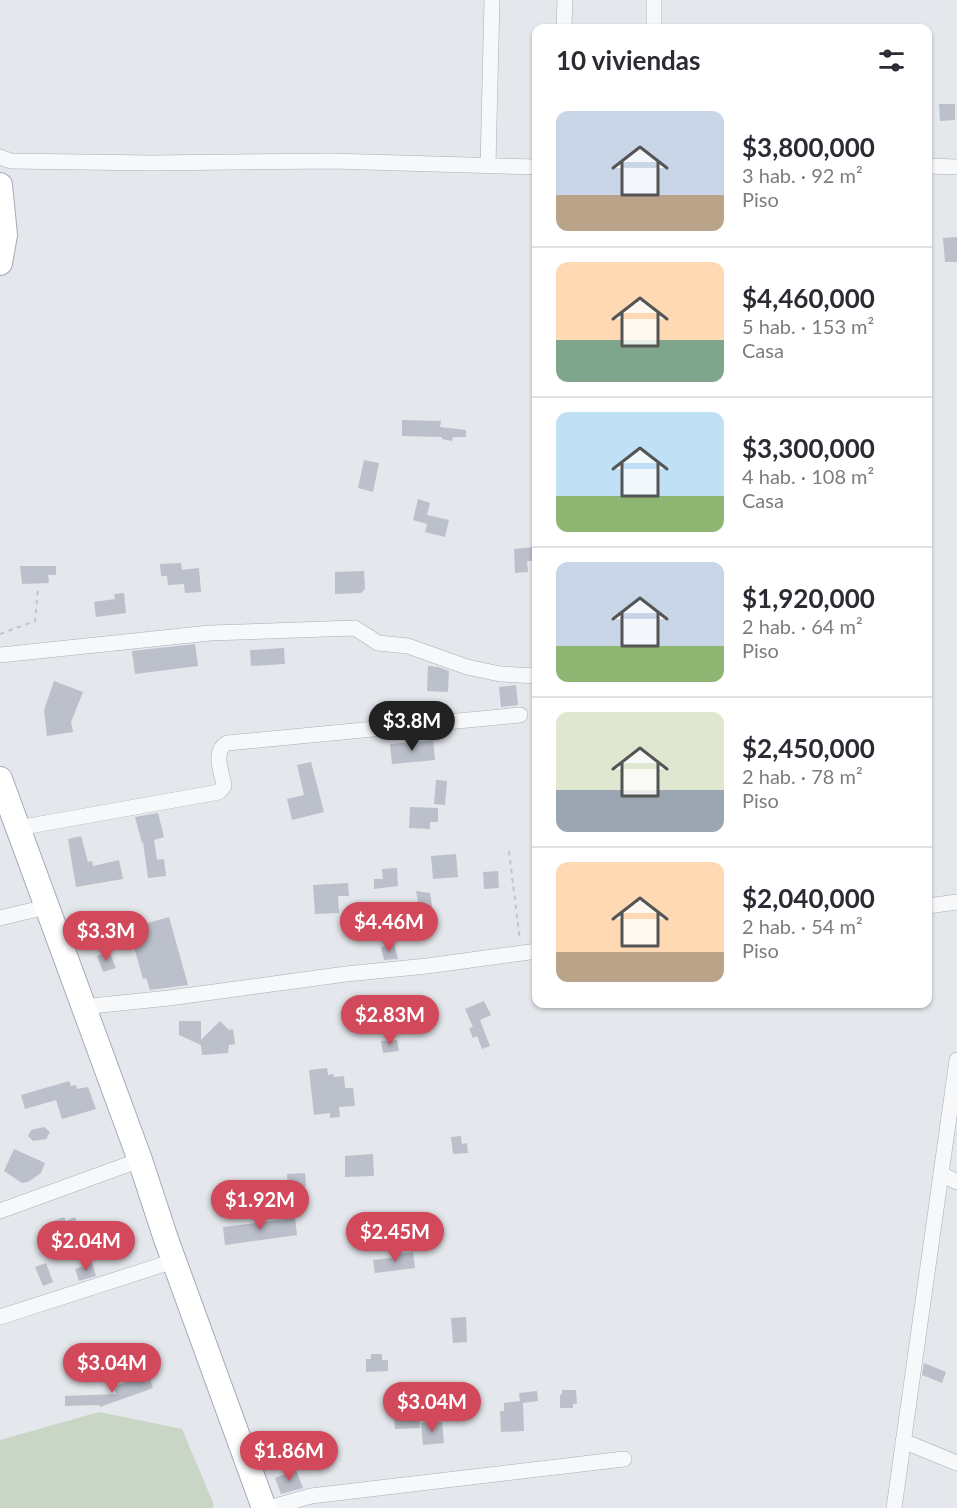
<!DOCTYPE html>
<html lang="es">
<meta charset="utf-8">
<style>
:root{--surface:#fff;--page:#f7f7f7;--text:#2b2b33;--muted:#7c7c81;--line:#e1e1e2;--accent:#d1495b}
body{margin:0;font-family:Lato,sans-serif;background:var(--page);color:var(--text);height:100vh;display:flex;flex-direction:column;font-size:22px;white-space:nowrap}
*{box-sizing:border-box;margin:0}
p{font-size:20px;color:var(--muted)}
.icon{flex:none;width:33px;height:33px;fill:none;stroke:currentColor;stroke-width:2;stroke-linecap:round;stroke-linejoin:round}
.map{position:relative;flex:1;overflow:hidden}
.details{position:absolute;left:532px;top:24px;width:400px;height:984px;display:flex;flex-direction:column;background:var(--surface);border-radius:12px;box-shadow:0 2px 4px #0004}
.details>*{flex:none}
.price{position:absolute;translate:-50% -51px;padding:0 14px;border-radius:21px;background:var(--accent);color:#fff;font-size:20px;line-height:39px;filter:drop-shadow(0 2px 3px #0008)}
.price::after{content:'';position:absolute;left:50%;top:36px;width:18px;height:14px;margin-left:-9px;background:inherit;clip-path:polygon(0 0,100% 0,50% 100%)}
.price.active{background:#222;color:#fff}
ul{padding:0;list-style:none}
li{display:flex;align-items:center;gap:18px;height:150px;padding:0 24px}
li+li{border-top:2px solid var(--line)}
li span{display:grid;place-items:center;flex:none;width:168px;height:120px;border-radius:12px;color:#555}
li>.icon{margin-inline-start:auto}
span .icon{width:72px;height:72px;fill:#fffc;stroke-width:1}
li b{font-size:26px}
h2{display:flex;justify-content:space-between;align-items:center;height:72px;padding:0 24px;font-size:26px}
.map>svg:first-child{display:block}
.green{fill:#c9d6c5}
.building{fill:#bbc0ca}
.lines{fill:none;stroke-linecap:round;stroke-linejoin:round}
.street-casing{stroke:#a9aeb7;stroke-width:16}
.primary-casing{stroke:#a3abb8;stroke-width:26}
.path{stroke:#c2c5cb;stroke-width:2;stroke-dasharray:4.5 4.5;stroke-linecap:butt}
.street{stroke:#f7f8fa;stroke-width:15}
.primary{stroke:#fff;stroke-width:24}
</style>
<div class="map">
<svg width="957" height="1508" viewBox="0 0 957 1508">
<rect width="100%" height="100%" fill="#e4e7ec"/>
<polygon class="green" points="99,1412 182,1429 214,1505 212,1508 0,1508 0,1440"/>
<g class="building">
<polygon points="939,104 955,104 955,120 940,121"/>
<polygon points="957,237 957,262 945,262 943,238"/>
<polygon points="402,420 441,421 440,427 466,430 466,437 453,437 452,441 442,439 442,437 402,436"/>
<polygon points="364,460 379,463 373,492 358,488"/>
<polygon points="418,499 430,503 427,515 449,520 445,537 425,532 427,524 413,520"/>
<polygon points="534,547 535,561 527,561 528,572 515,573 514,549"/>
<polygon points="181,563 182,570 199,568 201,592 185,593 184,584 168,585 167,576 161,576 160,564"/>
<polygon points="20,566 56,566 56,575 48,575 49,583 22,584"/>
<polygon points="364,571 365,589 361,593 335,594 335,572"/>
<polygon points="124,593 126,613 96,617 94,602 115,599 114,594"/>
<polygon points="195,644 198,666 135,674 132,651"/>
<polygon points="284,648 285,664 251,666 250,650"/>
<polygon points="428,666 438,667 449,671 448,692 427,691"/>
<polygon points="54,681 83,692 71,722 73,732 47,736 44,710"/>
<polygon points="516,685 518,705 501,707 499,687"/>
<polygon points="433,740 435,760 392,764 390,744"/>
<polygon points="311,762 324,812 292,820 287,799 304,795 297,765"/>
<polygon points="436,780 447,781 445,805 434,804"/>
<polygon points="410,807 438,808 438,822 430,822 430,829 409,828"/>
<polygon points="158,813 164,837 154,840 157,860 164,859 166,876 148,878 143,842 142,843 135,817"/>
<polygon points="81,836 88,862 92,861 93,866 119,860 123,879 76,887 68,839"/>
<polygon points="456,854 458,877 433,879 431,856"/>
<polygon points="397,868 398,886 374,889 374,879 383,879 382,869"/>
<polygon points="498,871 499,888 484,889 483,872"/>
<polygon points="348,883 349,896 338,896 339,913 315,914 313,885"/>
<polygon points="416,891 430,893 433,912 420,914"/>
<polygon points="169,917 188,985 150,990 146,978 143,979 131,936 139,933 137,926"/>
<polygon points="394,944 398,959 384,960 381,947"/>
<polygon points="109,951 116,968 103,972 97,956"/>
<polygon points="484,1001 491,1015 480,1020 490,1046 482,1049 477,1036 473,1038 469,1028 473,1027 465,1009"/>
<polygon points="179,1021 201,1021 201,1040 220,1021 229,1030 233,1029 235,1044 229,1045 228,1053 202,1055 201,1045 179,1035"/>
<polygon points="397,1040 399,1051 383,1053 381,1041"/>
<polygon points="327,1068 328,1075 333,1074 334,1077 344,1076 345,1088 353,1088 355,1106 339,1107 340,1117 330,1118 330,1113 314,1115 309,1070"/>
<polygon points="69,1081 71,1086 76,1085 77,1089 88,1087 96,1109 62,1119 56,1100 25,1109 21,1095"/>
<polygon points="44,1127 50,1132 46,1139 33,1141 28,1136 31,1130"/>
<polygon points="461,1136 462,1144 467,1143 468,1153 453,1154 451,1137"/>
<polygon points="14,1149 45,1163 41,1173 28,1182 22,1183 4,1171"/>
<polygon points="373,1154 374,1176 345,1177 345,1156"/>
<polygon points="305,1173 306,1187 288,1188 287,1174"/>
<polygon points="64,1217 66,1221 75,1217 83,1237 64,1245 54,1221"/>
<polygon points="295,1218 297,1235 225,1245 223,1227"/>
<polygon points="413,1252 415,1268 375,1273 373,1260 398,1257 397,1254"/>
<polygon points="46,1263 53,1282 43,1286 35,1267"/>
<polygon points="92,1263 96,1276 79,1281 75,1269"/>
<polygon points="466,1317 467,1342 453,1343 451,1318"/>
<polygon points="371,1354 382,1354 382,1360 388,1360 388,1371 366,1372 366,1359 371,1359"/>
<polygon points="924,1363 946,1372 942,1383 922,1375"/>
<polygon points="148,1374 153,1388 100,1407 99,1405 65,1406 65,1396 116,1394 113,1387"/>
<polygon points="562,1390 576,1390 577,1404 573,1404 573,1408 560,1408 560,1395 562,1394"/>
<polygon points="537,1391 538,1401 523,1403 524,1431 501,1432 500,1411 504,1411 504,1403 520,1401 519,1393"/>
<polygon points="419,1410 420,1428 395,1429 394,1418 405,1417 404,1411"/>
<polygon points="442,1422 444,1443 423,1445 421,1423"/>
<polygon points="296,1470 303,1488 281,1494 275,1478"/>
</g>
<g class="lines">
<defs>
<g id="street">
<polyline points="654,0 654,28"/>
<polyline points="564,28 565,0"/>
<polyline points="0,157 11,161 152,163 332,161 537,167"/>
<polyline points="488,165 492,0"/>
<polyline points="928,166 957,167"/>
<polyline points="0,655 210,633 355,628 378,643 408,646 467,667 500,674 537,676"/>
<path d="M18,828L219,792L224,786C222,772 212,751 227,743L520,715"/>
<polyline points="928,906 957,902"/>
<polyline points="0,918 46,907"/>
<polyline points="82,1007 169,998 346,974 427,966 537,951"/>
<polyline points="941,1174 957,1182"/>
<polyline points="0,1211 140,1160"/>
<polyline points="0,1317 174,1261"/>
<polyline points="903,1441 957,1463"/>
<polyline points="269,1508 311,1496 624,1459"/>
<polyline points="894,1508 957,1060"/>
</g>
<g id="primary">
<polyline points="0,185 5,235 0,263"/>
<polyline points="0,779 140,1160 166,1239 264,1508"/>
</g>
</defs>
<use href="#street" class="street-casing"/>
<use href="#primary" class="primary-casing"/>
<g class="path">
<polyline points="0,634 35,621 38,588"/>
<polyline points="509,851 520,941"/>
</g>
<use href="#street" class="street"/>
<use href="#primary" class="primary"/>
</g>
</svg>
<b class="price active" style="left:412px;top:752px">$3.8M</b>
<b class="price" style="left:389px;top:953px">$4.46M</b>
<b class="price" style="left:106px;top:962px">$3.3M</b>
<b class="price" style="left:390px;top:1046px">$2.83M</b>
<b class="price" style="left:260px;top:1231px">$1.92M</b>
<b class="price" style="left:395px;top:1263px">$2.45M</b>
<b class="price" style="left:86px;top:1272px">$2.04M</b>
<b class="price" style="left:112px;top:1394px">$3.04M</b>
<b class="price" style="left:432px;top:1433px">$3.04M</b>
<b class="price" style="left:289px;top:1482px">$1.86M</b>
<section class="details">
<h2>10 viviendas<svg class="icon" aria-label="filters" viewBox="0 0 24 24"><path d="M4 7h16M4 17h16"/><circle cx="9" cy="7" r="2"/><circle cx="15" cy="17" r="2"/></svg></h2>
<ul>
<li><span style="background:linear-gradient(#c9d6e8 70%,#b9a48a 0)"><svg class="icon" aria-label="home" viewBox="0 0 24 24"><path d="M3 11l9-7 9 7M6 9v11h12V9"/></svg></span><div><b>$3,800,000</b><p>3 hab. · 92 m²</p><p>Piso</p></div></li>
<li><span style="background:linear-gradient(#ffd9b3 65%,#7fa58c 0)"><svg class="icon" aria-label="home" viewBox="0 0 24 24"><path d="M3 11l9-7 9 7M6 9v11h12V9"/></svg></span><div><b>$4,460,000</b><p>5 hab. · 153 m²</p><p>Casa</p></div></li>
<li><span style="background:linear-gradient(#bfe0f5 70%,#8fb573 0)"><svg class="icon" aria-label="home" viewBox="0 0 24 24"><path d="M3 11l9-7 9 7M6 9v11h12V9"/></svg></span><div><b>$3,300,000</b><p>4 hab. · 108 m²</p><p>Casa</p></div></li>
<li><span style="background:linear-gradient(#c9d6e8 70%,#8fb573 0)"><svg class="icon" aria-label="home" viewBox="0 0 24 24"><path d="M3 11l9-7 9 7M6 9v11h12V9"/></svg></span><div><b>$1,920,000</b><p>2 hab. · 64 m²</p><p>Piso</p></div></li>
<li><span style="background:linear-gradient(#dfe7d0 65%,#9aa5b1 0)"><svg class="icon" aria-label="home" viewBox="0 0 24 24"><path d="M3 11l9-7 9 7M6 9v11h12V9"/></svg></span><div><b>$2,450,000</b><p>2 hab. · 78 m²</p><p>Piso</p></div></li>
<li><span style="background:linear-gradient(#ffd9b3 75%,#b9a48a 0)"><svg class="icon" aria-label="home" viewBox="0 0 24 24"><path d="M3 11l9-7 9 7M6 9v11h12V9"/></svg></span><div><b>$2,040,000</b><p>2 hab. · 54 m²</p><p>Piso</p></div></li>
</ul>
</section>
</div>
